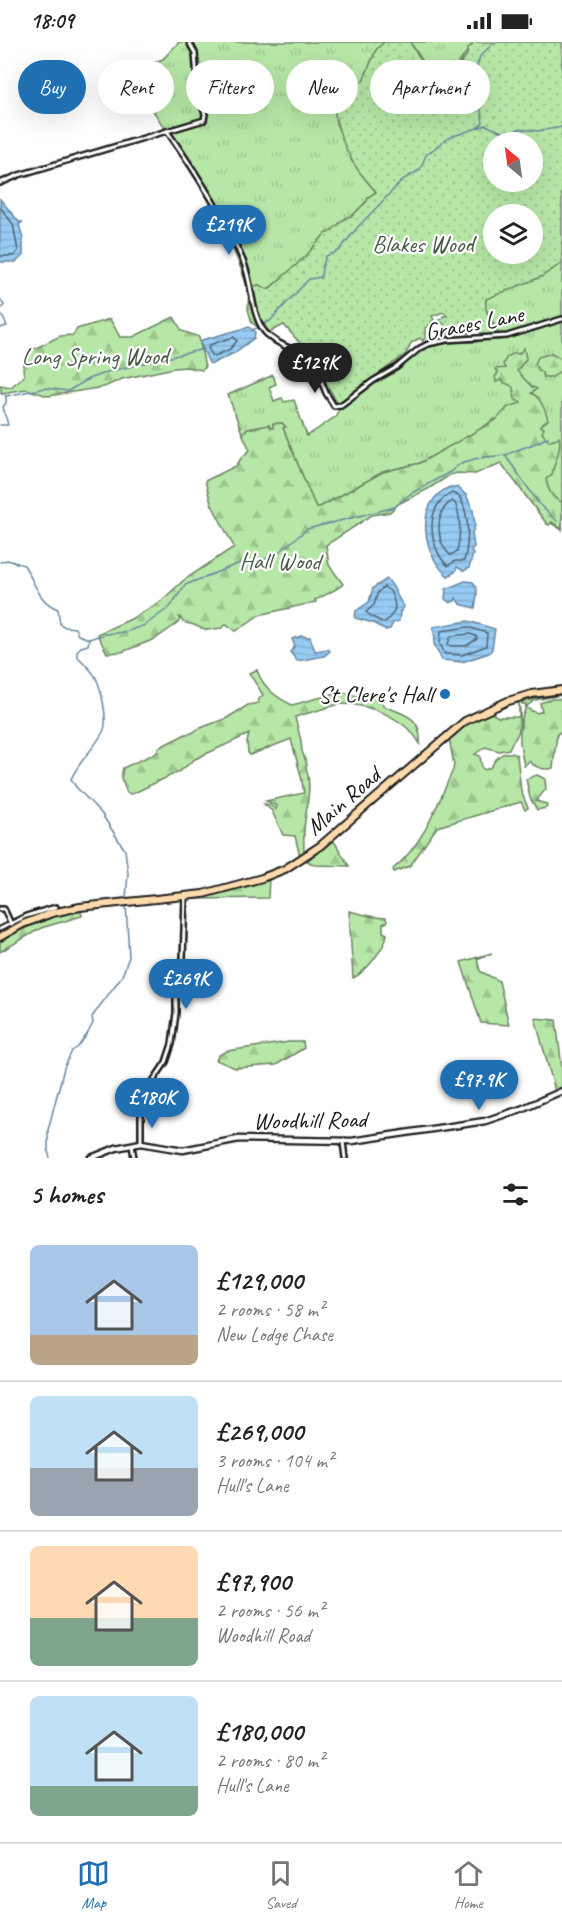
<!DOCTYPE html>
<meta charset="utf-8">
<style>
:root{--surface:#fff;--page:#f6f6f6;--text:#222;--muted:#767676;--line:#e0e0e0;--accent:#1f6fb2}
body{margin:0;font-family:Caveat,sans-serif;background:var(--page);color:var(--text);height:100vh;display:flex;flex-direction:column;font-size:22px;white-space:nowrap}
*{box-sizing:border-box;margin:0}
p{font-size:20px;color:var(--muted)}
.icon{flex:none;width:33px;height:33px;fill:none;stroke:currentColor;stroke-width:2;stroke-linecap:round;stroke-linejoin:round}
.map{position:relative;height:1116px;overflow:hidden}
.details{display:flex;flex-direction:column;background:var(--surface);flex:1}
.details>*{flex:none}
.guide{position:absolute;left:18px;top:18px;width:526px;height:54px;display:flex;gap:12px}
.needle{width:39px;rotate:331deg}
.tools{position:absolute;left:483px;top:90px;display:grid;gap:12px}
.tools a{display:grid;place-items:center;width:60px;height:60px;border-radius:50%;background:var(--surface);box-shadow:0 6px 24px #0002;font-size:30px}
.price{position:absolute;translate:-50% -51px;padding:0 14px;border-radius:21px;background:var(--accent);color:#fff;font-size:20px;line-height:39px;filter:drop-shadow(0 2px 3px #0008)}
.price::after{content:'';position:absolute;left:50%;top:36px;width:18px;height:14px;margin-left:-9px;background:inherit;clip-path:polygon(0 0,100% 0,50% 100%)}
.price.active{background:#222;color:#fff}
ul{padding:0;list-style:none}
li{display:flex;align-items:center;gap:18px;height:150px;padding:0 30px}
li+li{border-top:2px solid var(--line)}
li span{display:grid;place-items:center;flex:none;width:168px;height:120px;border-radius:9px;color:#555}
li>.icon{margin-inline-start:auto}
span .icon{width:72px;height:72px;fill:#fffc;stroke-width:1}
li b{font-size:26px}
h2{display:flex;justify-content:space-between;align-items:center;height:72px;padding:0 30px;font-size:26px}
.tag{padding:0 21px;border-radius:27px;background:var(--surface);box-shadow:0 6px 24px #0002;font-size:21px;line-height:54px}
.tag.active{background:var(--accent);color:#fff}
.status{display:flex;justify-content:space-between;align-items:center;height:42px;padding:0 30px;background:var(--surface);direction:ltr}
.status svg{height:16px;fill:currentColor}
.menu{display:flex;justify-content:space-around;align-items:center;height:84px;border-top:2px solid var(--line);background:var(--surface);font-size:16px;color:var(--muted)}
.menu a{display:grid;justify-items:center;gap:3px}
.menu .active{color:var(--accent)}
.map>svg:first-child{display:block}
.grass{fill:url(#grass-tufts);stroke:#6a8262;stroke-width:1.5}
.forest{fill:url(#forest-firs);stroke:#6a8262;stroke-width:1.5}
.park{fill:url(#park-dots);stroke:#6a8262;stroke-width:1.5;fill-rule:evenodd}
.water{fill:url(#water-rules);stroke:#66859e;stroke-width:1.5}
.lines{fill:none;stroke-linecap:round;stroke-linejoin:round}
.shore{stroke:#4d6272;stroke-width:1.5}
.stream{stroke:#66859e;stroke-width:1.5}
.street-casing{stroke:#1c1c1c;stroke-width:8}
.secondary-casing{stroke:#1c1c1c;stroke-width:9}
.primary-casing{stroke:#1c1c1c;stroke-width:10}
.street{stroke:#fff;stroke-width:3}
.secondary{stroke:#fff;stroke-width:4.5}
.primary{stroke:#fedbac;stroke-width:6}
.poi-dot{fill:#1f6fb2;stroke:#fff;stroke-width:2}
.labels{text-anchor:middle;stroke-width:4.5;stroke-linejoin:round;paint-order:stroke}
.park-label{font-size:24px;fill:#4a5946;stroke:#fff}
.street-label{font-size:24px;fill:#1c1c1c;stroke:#fff}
.poi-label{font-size:24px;fill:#1c1c1c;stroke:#fff;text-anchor:end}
</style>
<div class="status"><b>18:09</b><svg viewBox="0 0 49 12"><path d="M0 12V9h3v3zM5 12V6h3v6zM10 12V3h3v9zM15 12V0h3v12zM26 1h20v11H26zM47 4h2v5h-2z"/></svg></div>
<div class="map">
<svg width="562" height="1116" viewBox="0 0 562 1116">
<defs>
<pattern id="grass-tufts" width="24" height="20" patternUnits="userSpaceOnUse" patternTransform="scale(1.5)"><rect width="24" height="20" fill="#b7e7a7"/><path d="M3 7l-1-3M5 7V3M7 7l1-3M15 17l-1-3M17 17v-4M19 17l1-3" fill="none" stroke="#9dc68f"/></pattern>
<pattern id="forest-firs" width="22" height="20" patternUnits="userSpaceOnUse" patternTransform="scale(1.5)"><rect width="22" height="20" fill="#b7e7a7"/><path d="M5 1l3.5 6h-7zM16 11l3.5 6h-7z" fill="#9dc68f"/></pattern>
<pattern id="park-dots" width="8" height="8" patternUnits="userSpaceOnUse" patternTransform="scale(1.5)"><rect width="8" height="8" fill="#b7e7a7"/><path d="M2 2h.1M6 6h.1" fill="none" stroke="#9dc68f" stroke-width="1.8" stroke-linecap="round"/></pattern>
<pattern id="water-rules" width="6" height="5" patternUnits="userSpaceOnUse" patternTransform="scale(1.5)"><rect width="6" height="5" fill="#97cbf4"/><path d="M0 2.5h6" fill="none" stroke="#82aed1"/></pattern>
</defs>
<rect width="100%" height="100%" fill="#fff"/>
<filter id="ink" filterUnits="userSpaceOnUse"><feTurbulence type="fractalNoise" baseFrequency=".0167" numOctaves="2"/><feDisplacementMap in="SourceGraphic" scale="12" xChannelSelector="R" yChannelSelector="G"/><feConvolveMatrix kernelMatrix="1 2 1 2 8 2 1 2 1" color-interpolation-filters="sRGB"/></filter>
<g filter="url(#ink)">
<g class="grass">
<path d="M179,0H386L376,8L363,39L344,46L336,55V81L351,115V118L376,150L352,174L329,192H325L305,216L271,245L267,247L259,243L249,245L248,248C224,168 172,100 128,30L163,17Z"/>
<path d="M410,0H472V3L434,55C430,47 431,39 428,31C424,19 417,10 410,0Z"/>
<polygon points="562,221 562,488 551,481 547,482 517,442 538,424 495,377 465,397 420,421 383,430 320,465 316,465 313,459 283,386 285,384 282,381 273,382 274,386 270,386 269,383 248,387 242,391 228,353 273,333 276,342 269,345 274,359 282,356 284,360 294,358 307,394 335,375 339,367 426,305 446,300 477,300 481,295 499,292 485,265 486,257"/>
</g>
<g class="forest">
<polygon points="174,275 182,289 199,295 205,326 202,328 186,325 174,326 122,337 104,345 48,354 26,347 2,351 0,343 11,345 24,334 23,326 28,310 60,294 73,293 77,287 110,277 120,295 133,295"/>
<path d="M524,306L526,317L517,329L532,345L537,347L531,351C541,355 545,368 548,378L540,384L544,386L542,391L549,399L559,395C562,409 554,419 552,433L546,437C548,448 552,457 562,460V487L552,480L549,483L547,482L501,421L475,432L457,431L450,433L428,447L398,462L390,470L372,473L326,503L329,523L343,542C341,545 320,556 315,558L316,560L259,573L236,589L226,582L222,586L205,588L194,583L183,580L179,574L180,577L178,581L155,597L122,610L107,611L97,592L131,577L160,560L184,538L234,505L211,461L205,439L236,424L242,415L250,408L242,391L248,387L269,383L270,386H273V382L282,381L286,385L283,386L313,459L316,465H320L383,430L420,421L496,378L508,365L521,361L520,359H517L515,357C513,347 515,343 504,341L501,338L496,340L495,335L498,331L495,327L505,326L503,322L507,315L514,311L519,312Z"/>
<polygon points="551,311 562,317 562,327 553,335 543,335 542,330 538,328 535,322 538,315"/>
<path d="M257,628C263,646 276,655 292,663L341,650L365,656L374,654L379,658L377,660L383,662V664C405,672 422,675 420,702C406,676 368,661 339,662L295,675L301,699L302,709L307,723L306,726C312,743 307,761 305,779C303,790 304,801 304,812L300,815L295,794L283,793L272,769L264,762L270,763L276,767L277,764L266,759L304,751L301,734L291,697L250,713L248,711L247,700L249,692L195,717L180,729L132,752L127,751L121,736L123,726L158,710V706L186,692L192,691L198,687L227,676L248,663L259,661L258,658L263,653L249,631Z"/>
<path d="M562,651V653L535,658L527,664L528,667L537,671L542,669L540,661L552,657H562V689L557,692L553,726C545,729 534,725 529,719L524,724C521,709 518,697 521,680C522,673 526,669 526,662H522V660Z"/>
<path d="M518,659C521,666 521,688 516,695C513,700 511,700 509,707L499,709L485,705L475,712L480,714L482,726L485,728L491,725C497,714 504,707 517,713L521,749L528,766L525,768L521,760L437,785L410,824L394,830L393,827C424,802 437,763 453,728L454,723L449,696L464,681L490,670L498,675H519V661L512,662Z"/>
<polygon points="537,733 545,737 546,747 536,759 546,762 547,764 546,766 537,768 530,756 526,737"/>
<polygon points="331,799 334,799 349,824 315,823 307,819"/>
<polygon points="269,836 268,856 194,857 240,846"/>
<path d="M81,869L82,874L41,886L0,910V900C24,885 52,873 81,869Z"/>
<path d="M349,869L374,875L386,876L387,880L383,882V890L387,892C386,905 365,931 353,936Z"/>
<polygon points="492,911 477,917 480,929 499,939 509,983 481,981 461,920"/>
<polygon points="535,976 556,978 562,1026 562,1046 555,1049"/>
<polygon points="289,1000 303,1000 304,1006 276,1023 235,1026 216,1018 219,1013 227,1009"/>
</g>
<path class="park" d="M384,0H410L428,29L430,48L434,55L467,13L468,6L472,3V0H562V221L541,235L486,257C484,270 491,281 499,292L481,295L479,282H468L469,297H448L444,282L441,280L434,281L443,276V274H447L444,270L432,274L434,278L431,280L432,281L425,286V296L423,299L420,296L411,301L406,312L338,361C325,343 319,323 308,306L305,307L284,283L269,290V292L252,281L248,267L249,245L259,243L267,247L270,246L305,215L325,192C337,189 340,175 352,174L367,159L368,155L376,150C370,143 364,136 358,128C348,114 325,66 339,51C344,44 355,41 363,39L376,8ZM494,100H532V140H494ZM494,172H532V212H494Z"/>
<g class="water">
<polygon points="0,157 19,180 23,180 19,182 23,197 23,214 16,220 0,220"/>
<polygon points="249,285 255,290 254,296 234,311 212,322 209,321 200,301 202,298"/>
<path d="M450,445H457L466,453L473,468L475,484L472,491L474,505L471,508L473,512L469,526L464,529L457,525L455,530L448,534C423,514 413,460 450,445Z"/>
<path d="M387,537C397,547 396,556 404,564L402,569H400L399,579L393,581L390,587L385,588L373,581L355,576L356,569L369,560L373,546Z"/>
<path d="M465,539L473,540C480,548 476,556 475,566L460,562L456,556L455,559L450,561L445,557L446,547Z"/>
<polygon points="468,579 495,587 492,607 489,611 462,620 442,618 434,602 435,596 433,585"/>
<polygon points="301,594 310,595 315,609 328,607 330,609 324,614 297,619 290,610 295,604 292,597"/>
</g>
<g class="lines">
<g class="shore">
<polyline points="0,165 13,182 18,209 14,214 0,214"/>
<polygon points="234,295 237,299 230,307 215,314 212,313 208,306 209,303"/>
<path d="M452,451L459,454C470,471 469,501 464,519H455L448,524C429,507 423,463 452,451Z"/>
<path d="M452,459L455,461C462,476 460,495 457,510L450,513C436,500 434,470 452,459Z"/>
<path d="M384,545L390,549C398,565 396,570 384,581L372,575L366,570L374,563L378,550Z"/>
<polygon points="468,585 487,591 486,604 462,613 445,612 440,602 441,589"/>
<polygon points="470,592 476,594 477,597 466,604 451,604 448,602 451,594"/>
</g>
<g class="stream">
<polyline points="478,85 483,81 475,32 480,14 495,0"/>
<polyline points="0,257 4,263 0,268"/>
<polyline points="0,269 7,284 0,286"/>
<path d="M253,288L270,279L309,237L321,235L322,226L326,214L339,209L356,187L397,144L404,137L420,128L426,113L448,96L486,83C497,88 508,95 518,87L539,89L562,85"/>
<polyline points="0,350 6,354 6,361 3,365 8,383 0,383"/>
<polyline points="6,354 45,346 68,349 88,337 107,330 204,307"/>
<path d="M506,413C520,406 534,403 548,395"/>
<path d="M0,520L7,518L24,523C35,540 38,560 58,567L60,582L65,585L75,586L78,593L89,597L88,603L81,605L77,609V614C83,620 92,628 96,636C101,647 109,679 103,690C94,707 79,719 71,737L76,745L101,771L125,808L128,831L126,856"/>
<polyline points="89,597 105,592 125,590 145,583 170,565 185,543 240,521 257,521 277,512 307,487 395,465 410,452 450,430 461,421 478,416 505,413 540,463 557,479"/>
<polyline points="50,1116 48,1109 48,1088 64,1026 72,1009 78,1005 88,991 93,981 92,975 99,965 122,934 129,915 126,861"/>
</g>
<defs>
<g id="street">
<path d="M167,89C196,130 224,173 243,219C253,241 250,269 264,289C274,302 298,309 312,316L326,351L334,364L341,363L373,339L397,325L420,306L428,302L447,298L507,294L562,277"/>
<polyline points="0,141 19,133 204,78 205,72 198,52 195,11 189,0"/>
<polyline points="0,867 4,867 11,882"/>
<polyline points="0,887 26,874 56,865"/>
<polyline points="343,1100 345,1116"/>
<polyline points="141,1101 141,1072 145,1051 166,1020 172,1002 176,971 176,952 183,917 185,855"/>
<polyline points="132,1103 134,1116"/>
</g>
<polyline id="secondary" points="91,1116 116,1106 141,1101 183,1108 239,1097 352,1099 485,1079 521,1067 562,1049"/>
<polyline id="primary" points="0,895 23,882 52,871 80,865 203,852 262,836 285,827 320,804 465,679 508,659 532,652 562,648"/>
</defs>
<use href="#street" class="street-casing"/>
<use href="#secondary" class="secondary-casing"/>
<use href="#primary" class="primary-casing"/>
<use href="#street" class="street"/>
<use href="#secondary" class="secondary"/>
<use href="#primary" class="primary"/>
</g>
</g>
<circle class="poi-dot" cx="445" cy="652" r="6"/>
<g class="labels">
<g class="park-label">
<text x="423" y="210">Blakes Wood</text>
<text x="95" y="322">Long Spring Wood</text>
<text x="280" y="527">Hall Wood</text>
</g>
<g class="street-label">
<text transform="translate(474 281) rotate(-11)" y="8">Graces Lane</text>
<text transform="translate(343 759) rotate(-41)" y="8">Main Road</text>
<text transform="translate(310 1078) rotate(-1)" y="8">Woodhill Road</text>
</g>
<g class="poi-label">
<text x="433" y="660">St Clere's Hall</text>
</g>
</g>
</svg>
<div class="tools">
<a><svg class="needle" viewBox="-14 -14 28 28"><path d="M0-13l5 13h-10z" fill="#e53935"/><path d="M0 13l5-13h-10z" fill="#767676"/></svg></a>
<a><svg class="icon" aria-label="layers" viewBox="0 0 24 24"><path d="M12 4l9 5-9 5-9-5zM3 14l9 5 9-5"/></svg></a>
</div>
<b class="price" style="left:229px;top:214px">£219K</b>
<b class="price active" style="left:315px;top:352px">£129K</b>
<b class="price" style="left:186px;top:968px">£269K</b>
<b class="price" style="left:479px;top:1069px">£97.9K</b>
<b class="price" style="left:152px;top:1087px">£180K</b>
<div class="guide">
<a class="tag active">Buy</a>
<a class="tag">Rent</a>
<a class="tag">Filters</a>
<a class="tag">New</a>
<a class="tag">Apartment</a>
</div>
</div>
<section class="details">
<h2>5 homes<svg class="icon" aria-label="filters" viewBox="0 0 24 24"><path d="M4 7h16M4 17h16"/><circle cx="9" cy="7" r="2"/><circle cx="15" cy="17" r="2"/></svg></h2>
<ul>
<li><span style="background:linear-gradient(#a9c7e8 75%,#b9a48a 0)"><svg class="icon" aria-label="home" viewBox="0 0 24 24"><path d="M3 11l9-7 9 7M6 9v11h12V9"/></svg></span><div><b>£129,000</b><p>2 rooms · 58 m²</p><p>New Lodge Chase</p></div></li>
<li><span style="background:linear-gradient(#bfe0f5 60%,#9aa5b1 0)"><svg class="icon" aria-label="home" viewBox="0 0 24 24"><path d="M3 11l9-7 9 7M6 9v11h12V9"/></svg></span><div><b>£269,000</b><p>3 rooms · 104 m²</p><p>Hull's Lane</p></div></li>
<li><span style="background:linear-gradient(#ffd9b3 60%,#7fa58c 0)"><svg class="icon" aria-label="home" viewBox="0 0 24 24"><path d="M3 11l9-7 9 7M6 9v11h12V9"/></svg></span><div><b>£97,900</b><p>2 rooms · 56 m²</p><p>Woodhill Road</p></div></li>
<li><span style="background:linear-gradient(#bfe0f5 75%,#7fa58c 0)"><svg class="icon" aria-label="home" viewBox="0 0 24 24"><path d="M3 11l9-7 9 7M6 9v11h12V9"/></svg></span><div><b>£180,000</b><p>2 rooms · 80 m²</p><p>Hull's Lane</p></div></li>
</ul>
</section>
<nav class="menu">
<a class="active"><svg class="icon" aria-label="map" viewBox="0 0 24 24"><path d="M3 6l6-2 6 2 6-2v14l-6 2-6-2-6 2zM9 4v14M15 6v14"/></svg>Map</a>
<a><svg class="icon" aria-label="saved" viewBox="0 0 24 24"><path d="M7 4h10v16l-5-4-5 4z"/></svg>Saved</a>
<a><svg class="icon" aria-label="home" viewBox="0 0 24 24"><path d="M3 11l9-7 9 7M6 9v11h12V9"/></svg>Home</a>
</nav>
